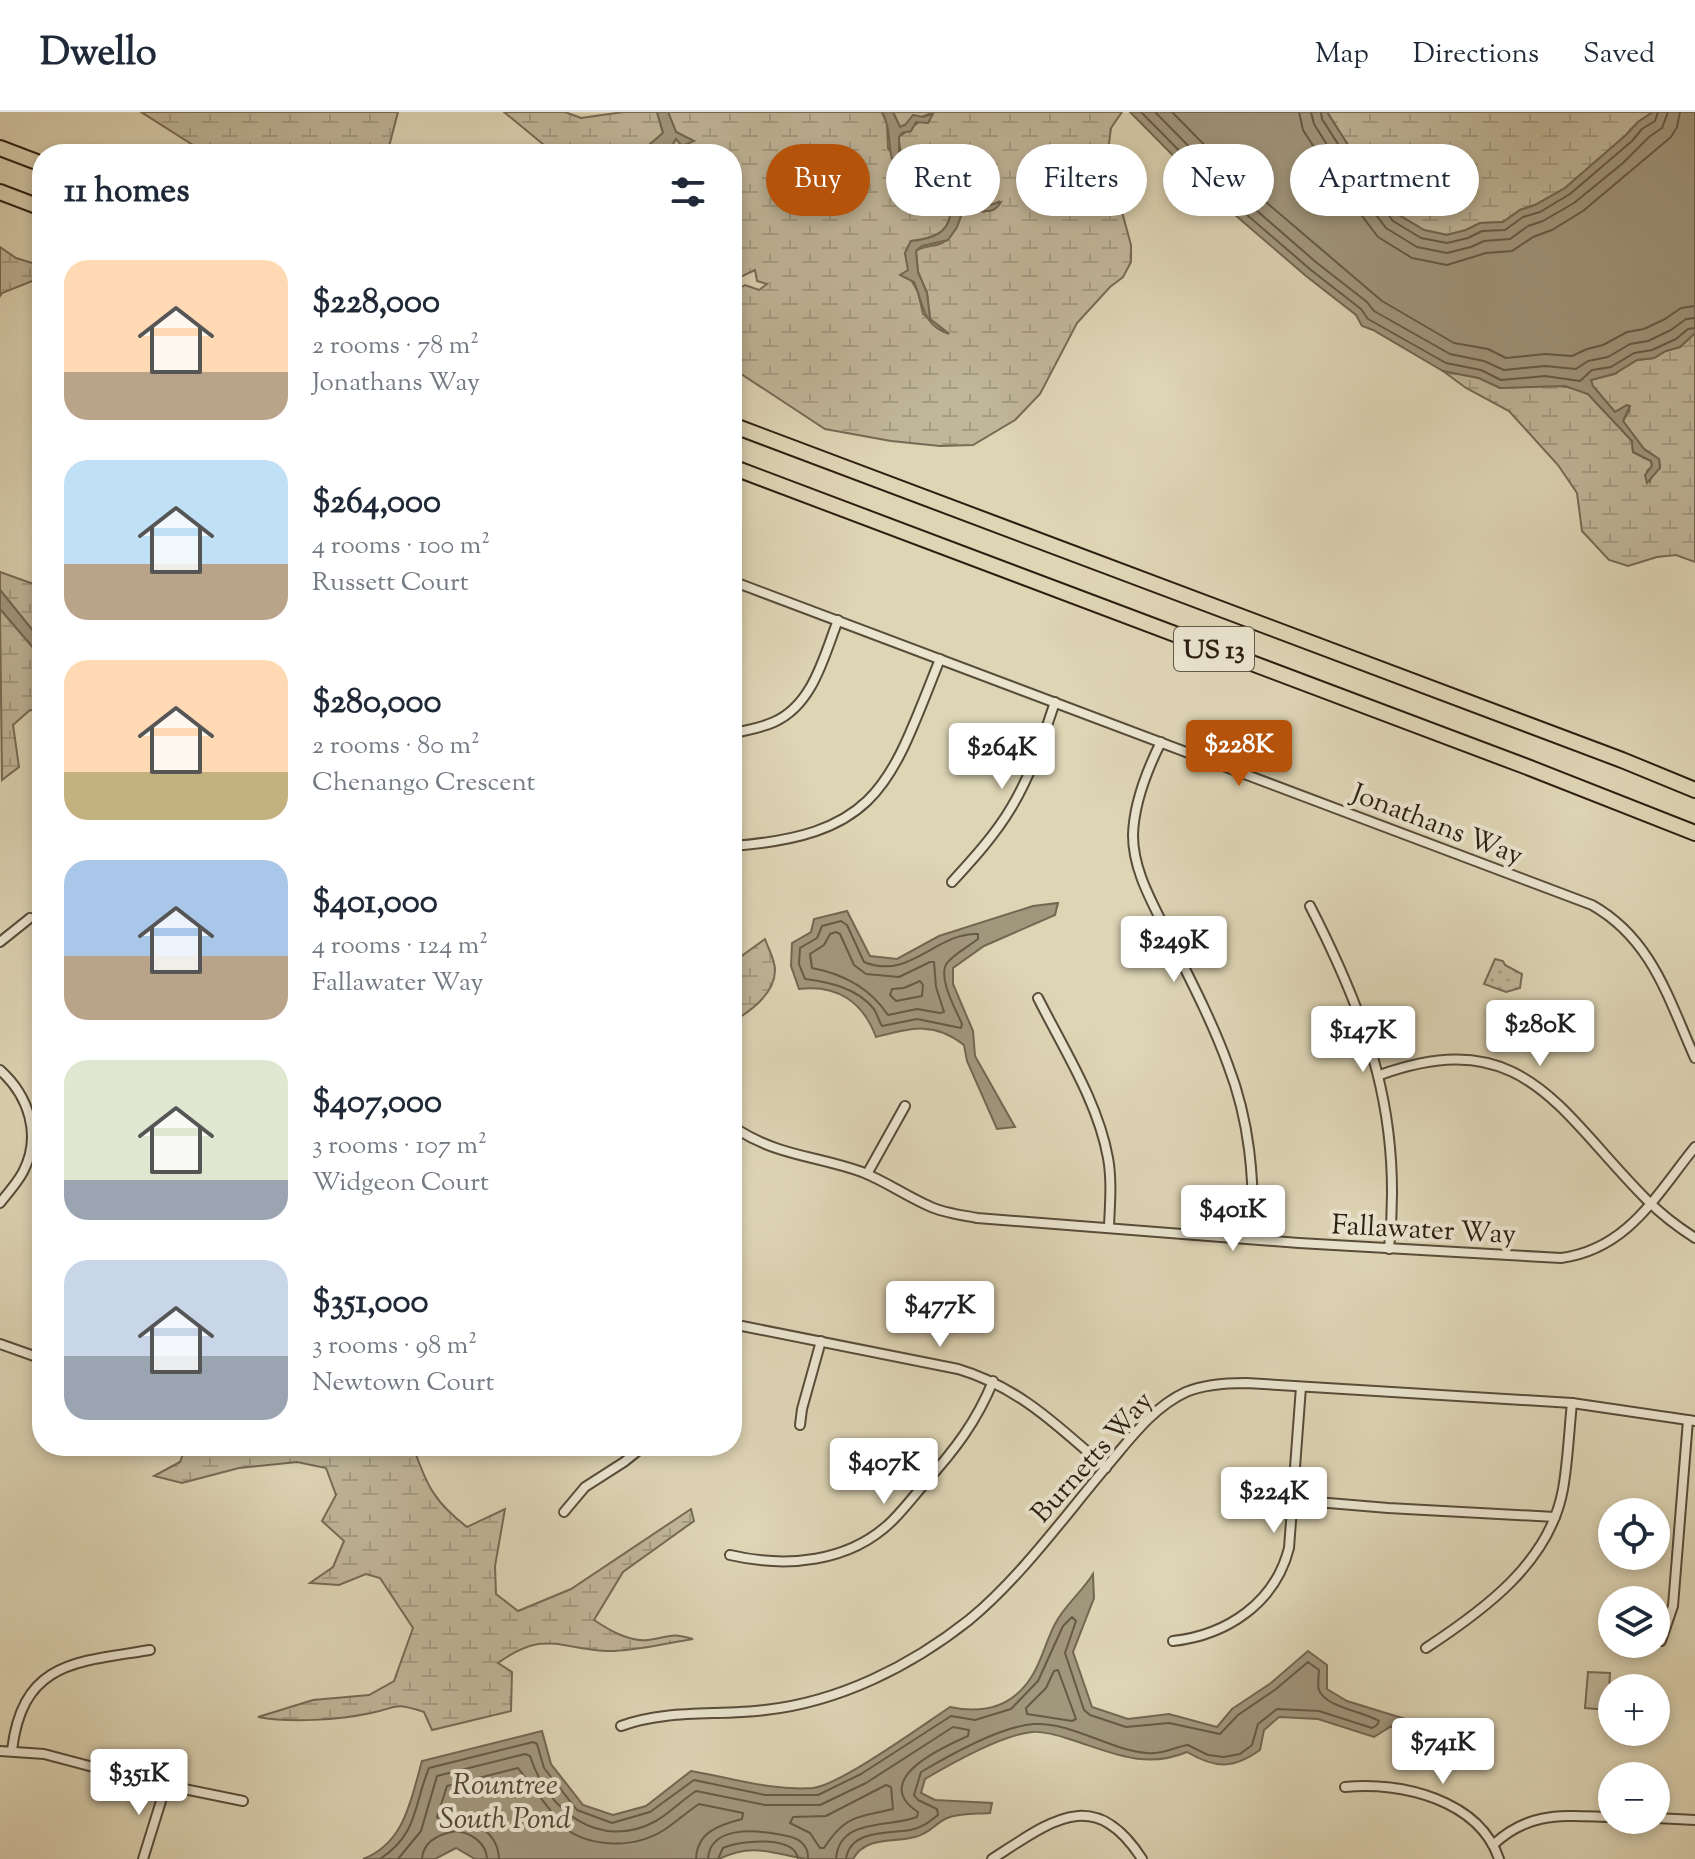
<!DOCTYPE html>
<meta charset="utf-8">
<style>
:root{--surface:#fff;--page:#f6f6f7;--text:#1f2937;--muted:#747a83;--line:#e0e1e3;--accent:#b45309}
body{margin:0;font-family:"Sorts Mill Goudy",serif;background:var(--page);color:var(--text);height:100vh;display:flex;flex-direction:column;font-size:30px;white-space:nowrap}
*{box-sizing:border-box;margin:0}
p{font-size:26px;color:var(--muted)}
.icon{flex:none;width:44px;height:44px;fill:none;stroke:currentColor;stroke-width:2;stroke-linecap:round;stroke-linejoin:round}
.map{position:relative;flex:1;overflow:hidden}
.drawer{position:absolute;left:32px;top:32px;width:710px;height:1312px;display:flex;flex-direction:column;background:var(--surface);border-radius:32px;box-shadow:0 4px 12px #0003}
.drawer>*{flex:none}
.top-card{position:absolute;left:766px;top:32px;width:760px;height:72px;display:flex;gap:16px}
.controls{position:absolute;left:1598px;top:1386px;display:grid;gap:16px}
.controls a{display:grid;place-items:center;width:72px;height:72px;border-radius:50%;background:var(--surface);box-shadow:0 4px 12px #0003;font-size:40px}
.price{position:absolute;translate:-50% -68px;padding:0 18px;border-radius:8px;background:#fff;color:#222;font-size:26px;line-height:52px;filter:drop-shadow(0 2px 4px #0008)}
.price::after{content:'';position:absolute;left:50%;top:48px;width:24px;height:18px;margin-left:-12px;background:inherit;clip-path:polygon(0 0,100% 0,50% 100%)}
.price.active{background:var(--accent);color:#fff}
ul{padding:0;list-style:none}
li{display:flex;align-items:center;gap:24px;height:200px;padding:0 32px}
li span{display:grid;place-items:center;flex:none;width:224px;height:160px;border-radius:24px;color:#555}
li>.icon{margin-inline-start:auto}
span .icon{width:96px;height:96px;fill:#fffc;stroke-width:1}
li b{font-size:34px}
h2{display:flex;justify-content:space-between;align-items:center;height:96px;padding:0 32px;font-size:34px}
.chip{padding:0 28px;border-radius:36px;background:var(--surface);box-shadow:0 4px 12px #0003;font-size:28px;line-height:72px}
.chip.active{background:var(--accent);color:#fff}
header{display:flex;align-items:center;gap:48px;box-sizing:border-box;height:112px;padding:0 40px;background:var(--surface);border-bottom:2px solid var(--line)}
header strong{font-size:38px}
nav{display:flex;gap:44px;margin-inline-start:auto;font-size:28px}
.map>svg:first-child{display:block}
.grass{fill:#c0b699;stroke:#766a55;stroke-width:2}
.wetland{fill:url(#wetland-marsh);stroke:#766a55;stroke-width:2}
.park{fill:url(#park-dots);stroke:#766a55;stroke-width:2}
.water{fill:#a1977d;stroke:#726752;stroke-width:2}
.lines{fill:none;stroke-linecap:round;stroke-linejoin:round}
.shore{stroke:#665a47;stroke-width:2}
.street-casing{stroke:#584c3a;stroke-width:12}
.highway-casing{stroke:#2c1e11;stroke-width:18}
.street{stroke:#eae4cf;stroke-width:8}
.highway{stroke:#ded5b5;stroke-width:14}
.labels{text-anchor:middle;stroke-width:8;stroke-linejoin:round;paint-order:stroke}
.shield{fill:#eae4cf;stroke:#65594a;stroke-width:2}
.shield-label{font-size:26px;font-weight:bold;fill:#2c1e11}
.street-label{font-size:28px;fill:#2c1e11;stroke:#eae4cf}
.water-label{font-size:30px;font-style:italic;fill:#554837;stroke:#eae4cf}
</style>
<header>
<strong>Dwello</strong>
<nav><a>Map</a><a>Directions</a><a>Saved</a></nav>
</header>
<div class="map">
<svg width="1695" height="1747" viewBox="0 0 1695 1747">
<defs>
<pattern id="wetland-marsh" width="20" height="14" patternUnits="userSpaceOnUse" patternTransform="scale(2)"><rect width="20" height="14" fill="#c0b699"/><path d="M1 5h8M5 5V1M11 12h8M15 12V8" fill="none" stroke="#a59c83"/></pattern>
<pattern id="park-dots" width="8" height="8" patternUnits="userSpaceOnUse" patternTransform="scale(2)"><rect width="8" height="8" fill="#c0b699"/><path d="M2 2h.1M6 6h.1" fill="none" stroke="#a59c83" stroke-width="1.8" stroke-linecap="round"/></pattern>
</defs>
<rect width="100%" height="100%" fill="#ded5b5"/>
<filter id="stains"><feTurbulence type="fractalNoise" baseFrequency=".0025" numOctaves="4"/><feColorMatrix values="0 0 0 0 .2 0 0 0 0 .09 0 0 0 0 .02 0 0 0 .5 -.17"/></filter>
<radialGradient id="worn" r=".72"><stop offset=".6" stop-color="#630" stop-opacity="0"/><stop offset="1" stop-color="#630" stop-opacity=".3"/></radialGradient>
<polygon class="grass" points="1588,1560 1610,1561 1608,1598 1585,1596"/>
<g class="wetland">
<polygon points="141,0 398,0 387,42 201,42 196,35"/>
<polygon points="504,0 565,0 581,6 623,0 657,0 663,21 649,33 647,42 555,42"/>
<path d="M668,0H882L887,11L888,36L917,78L939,80L951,89C953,119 938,126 911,129L905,141L910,166L918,180L923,202L947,220L930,207L927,181L918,160L916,139C924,133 934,135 942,131C955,124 960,108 964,95L984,100L1000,89C979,102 960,78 942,72C934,69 923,70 916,66C905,59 899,38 899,25L931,1L900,15L893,0H1122L1111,16L1109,32L1113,67L1131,133V150L1123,165L1110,175L1077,211L1040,282L1015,308L973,333L940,334L891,329L825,317L732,256V181L745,173L759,178L767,172L757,169L755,158L732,169V42H663L670,37L676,26L693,29L676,20Z"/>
<polygon points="1327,0 1653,0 1638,10 1626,23 1565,76 1535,93 1520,98 1503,110 1480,111 1466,118 1447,123 1424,118 1399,103 1362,55"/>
<polygon points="0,135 16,146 42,154 42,171 32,169 2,181 0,184"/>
<polygon points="1695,221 1695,450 1676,443 1657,445 1628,454 1609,448 1582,419 1577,381 1558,353 1509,299 1466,276 1443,259 1479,266 1500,276 1545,272 1574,276 1588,282 1632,329 1633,340 1651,349 1652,354 1647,359 1650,369 1652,362 1660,356 1659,347 1644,337 1623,309 1629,299 1627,293 1615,300 1592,274 1590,268 1614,262 1637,248 1654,246 1665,239 1680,235"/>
<polygon points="0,460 42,475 42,530 0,478"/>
<polygon points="0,497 42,546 42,599 30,598 13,613 19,655 2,668"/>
<path d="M765,827C768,836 775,848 775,858C775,882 751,899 732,910V851Z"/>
<path d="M186,1334H413C426,1372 434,1390 467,1415L505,1397L495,1454L496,1482L518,1499L571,1477L691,1397L694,1409L623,1460L594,1508C609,1518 629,1530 648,1528C672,1525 668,1520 693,1527C667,1531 632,1540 606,1539C557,1536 544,1518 498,1551L512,1560L511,1599L432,1618L424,1600C392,1590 400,1595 371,1601C339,1608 290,1611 258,1605L313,1588L369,1583L394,1569L413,1516L380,1466L366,1462L339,1473L310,1471L333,1455L344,1429L322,1409L336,1383L326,1356L297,1350L239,1356L182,1371L154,1364L180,1350Z"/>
</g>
<polygon class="park" points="1495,847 1503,849 1505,853 1522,862 1520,876 1506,880 1484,872"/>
<g class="water">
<path d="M657,0H668L676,20L694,29L682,34L676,27C668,41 663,42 647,42L649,33L663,21Z"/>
<path d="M882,0H893L900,15L905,13L913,3L923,5L933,2L928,11L916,10L911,19L902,21L899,25V39L913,64L918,67L939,70L961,85L986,94L1001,90C991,107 979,95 964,95L957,115L948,128L922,134L916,139L918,160L927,181L930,207L949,222C922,213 924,193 914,170L900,163L908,158L905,141L911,129C938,126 953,119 951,89C938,74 919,84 906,71C882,48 895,22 882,0Z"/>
<polygon points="1130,0 1327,0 1362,55 1399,103 1424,118 1447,123 1466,118 1480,111 1503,110 1520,98 1535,93 1565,76 1626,23 1638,10 1653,0 1695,0 1695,221 1680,235 1666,239 1654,246 1637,248 1614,262 1591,268 1593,274 1615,300 1627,293 1630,294 1623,309 1644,337 1659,347 1660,356 1647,371 1645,363 1652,354 1651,349 1633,340 1632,329 1588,282 1565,274 1500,276 1479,266 1443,259 1373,218 1362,214 1356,203 1306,164 1213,84"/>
<polygon points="0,478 42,530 42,546 0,497"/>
<path d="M1058,791L1055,803L984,834L953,856V872L973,919L975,944L1015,1015L997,1017L967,949L964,933C934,909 911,916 876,925C863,890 837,872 799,877L791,854L792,831L811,820L814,807L847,799L870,844L897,847L939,824L1033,794Z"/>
<path d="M1093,1462L1094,1486L1073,1540L1092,1595L1128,1607L1169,1602L1217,1615L1232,1597L1271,1571L1308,1539L1327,1553V1577L1347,1589L1415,1610L1390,1615L1374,1625L1318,1607L1279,1605L1264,1618L1260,1638C1233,1657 1216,1657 1187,1640C1144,1658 1111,1640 1069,1627C1057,1623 1044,1619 1032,1620C1001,1623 952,1651 925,1667L921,1681L935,1688L992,1691L990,1701C977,1702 959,1701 947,1706C934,1712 931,1721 915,1725C892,1731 866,1724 853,1747C838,1747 822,1747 807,1747C772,1742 754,1730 719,1747H475L456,1736L435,1747H363C405,1731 411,1687 422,1649L542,1619L551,1652L583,1693L613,1703L646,1694L691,1659C732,1666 771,1679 813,1676C840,1673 923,1613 950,1595C983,1602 1013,1595 1032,1564C1042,1548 1046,1529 1055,1512C1064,1494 1082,1480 1093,1462Z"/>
</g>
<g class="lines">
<g class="shore">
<polyline points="1141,0 1218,78 1311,158 1361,197 1368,207 1446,251 1481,258 1501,268 1545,264 1580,269 1592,258 1611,255 1634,241 1652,238 1676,227 1688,217 1695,216"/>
<polyline points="1155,0 1225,71 1317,151 1367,190 1374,199 1450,242 1484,249 1504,258 1545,254 1576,257 1588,249 1608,245 1630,232 1648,229 1671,218 1686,207 1695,206"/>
<polyline points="1172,0 1233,62 1382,189 1454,231 1488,237 1506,246 1545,242 1572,244 1587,237 1603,233 1627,220 1644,217 1665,207 1681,196 1695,194"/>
<polyline points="1299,0 1303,18 1337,71 1378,125 1412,146 1447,153 1486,141 1512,139 1533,125 1552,118 1583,99 1671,25 1677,15 1680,0"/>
<polyline points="1311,0 1314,12 1347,65 1386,116 1417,135 1447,141 1471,135 1484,129 1510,127 1528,114 1543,109 1574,91 1623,51 1649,25 1662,16 1668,0"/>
<polyline points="1321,0 1322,7 1356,60 1393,109 1421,126 1447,131 1468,126 1482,119 1505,118 1523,105 1540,100 1570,82 1632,29 1642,17 1655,9 1658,0"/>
<path d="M841,809L847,813L864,850C910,869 936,820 978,822V827C969,834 954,842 947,851C937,865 956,898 962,912L961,916L917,907L882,914C879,909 877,902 874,897C857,876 829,870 805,867L799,852L800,836L817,826L822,814Z"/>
<path d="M836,820L840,822L854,853L866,862L899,865L930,850H934L936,875L944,900L940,901L917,897L888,903C870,876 844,862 812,856L810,842L824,833L830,822Z"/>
<polygon points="920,869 923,873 922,884 896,889 890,883 892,877 904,876"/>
<polygon points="1058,1558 1076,1607 1072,1609 1027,1602 1026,1596 1046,1576 1054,1559"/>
<path d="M886,1673L891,1675L893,1697C857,1706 846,1702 824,1736H820L810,1721L790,1711L793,1705L826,1704Z"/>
<path d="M380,1747C419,1721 413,1694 429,1656L533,1630L537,1632L544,1656L577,1698L612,1711L650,1700L694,1668L765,1683H818L861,1662L951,1604L975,1608L1011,1597L1038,1569L1063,1514L1072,1505L1076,1509L1065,1541L1084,1598L1090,1603L1126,1615L1169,1611L1220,1622L1238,1603L1276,1577L1308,1550L1319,1558C1319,1563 1317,1573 1319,1578C1325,1595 1365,1600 1379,1609L1377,1613L1372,1616L1319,1599L1277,1597L1258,1612L1252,1633L1240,1642L1224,1645L1208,1643L1188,1633C1174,1635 1162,1643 1147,1641C1109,1638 1072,1610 1034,1612C1002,1614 948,1644 921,1660L914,1683L918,1688L937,1697L938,1703C929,1710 922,1716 910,1718C889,1722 850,1717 846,1747"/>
<path d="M398,1747L421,1719L437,1664L525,1642L530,1644C547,1698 599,1740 656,1709C670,1701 682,1688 696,1679L765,1693H820L866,1671L953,1615L969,1618L968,1624C943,1635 869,1668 918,1700L917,1705C890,1716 839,1705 836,1747"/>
<path d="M422,1747C423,1729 439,1722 456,1719C471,1721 486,1730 487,1747"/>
<path d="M499,1747C498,1718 467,1702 441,1710L437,1705L447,1674L518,1656L563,1715C591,1736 634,1737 664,1718C676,1710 687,1700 699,1692L743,1701L742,1707C719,1713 697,1720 696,1747"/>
<path d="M708,1747C710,1714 754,1718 777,1722C785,1724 795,1724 801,1730C807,1735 808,1740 808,1747"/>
<path d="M718,1747L723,1736C740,1728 795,1723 798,1747"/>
</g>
<defs>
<g id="street">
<path d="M732,469L1592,793C1652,827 1668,886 1695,946"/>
<path d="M732,622C746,618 761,616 774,610C813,593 824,544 838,508"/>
<path d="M1161,630C1147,658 1134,690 1133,723C1133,760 1154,793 1169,825C1190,867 1212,909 1228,953C1250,1010 1254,1065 1253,1126"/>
<path d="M732,734C880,723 890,672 940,547"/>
<path d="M952,770C973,747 995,723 1011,696C1031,663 1043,626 1055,590"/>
<path d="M1310,794C1369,909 1403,1006 1389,1137"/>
<polyline points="0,830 30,806"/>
<path d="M1038,886C1063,936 1098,990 1108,1046C1112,1068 1110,1092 1109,1114"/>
<path d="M0,958C29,984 42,1024 23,1060C17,1071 8,1081 0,1091"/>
<path d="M1380,963C1524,911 1559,1000 1647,1088C1662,1103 1678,1115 1695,1126"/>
<path d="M738,1018C779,1044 817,1044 862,1060C885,1069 906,1084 929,1094C943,1101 962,1103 977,1106L1299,1131L1561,1146C1628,1137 1656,1083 1695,1035"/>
<polyline points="867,1062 905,994"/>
<path d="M732,1212L958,1257C1019,1275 1059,1315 1106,1356"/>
<polyline points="0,1232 34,1244"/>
<polyline points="800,1313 802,1297 821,1229"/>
<polyline points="1293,1388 1388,1396 1555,1405"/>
<polyline points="564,1400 585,1375 624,1350 644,1334"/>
<path d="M730,1443C786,1456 849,1451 892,1409C904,1397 914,1384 925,1371C954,1339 977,1309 993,1269"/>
<path d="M1173,1529C1227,1523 1275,1491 1289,1436L1301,1275"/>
<polyline points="1661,1529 1673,1494 1688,1308"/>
<path d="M1426,1536C1484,1498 1550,1450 1563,1377C1568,1349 1569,1319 1572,1291"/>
<path d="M621,1614C668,1597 716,1604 765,1598C839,1590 911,1554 969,1508C1020,1466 1064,1405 1107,1354C1130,1327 1153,1295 1186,1280C1205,1272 1226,1271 1246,1271L1572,1291L1695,1309"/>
<path d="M12,1638C23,1549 76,1550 150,1538"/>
<polyline points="0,1639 44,1642 150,1670 243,1689"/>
<path d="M1345,1675C1401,1669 1479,1688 1499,1747"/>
<polyline points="1656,1706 1695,1708"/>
<path d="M1493,1733C1530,1698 1565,1704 1612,1705"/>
<polyline points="143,1747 166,1673"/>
<path d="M992,1747C1050,1710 1094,1672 1142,1747"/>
</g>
<g id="highway">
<polyline points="0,36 42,52"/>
<polyline points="0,80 42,96"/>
<polyline points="732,313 1622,648 1695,678"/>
<polyline points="732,355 1530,656 1695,721"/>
</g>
</defs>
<use href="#street" class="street-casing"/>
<use href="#highway" class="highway-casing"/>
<use href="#street" class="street"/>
<use href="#highway" class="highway"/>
</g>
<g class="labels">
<rect class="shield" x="1174" y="515" width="80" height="44" rx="6"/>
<g class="shield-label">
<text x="1214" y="546">US 13</text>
</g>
<g class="street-label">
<text transform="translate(1438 711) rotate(21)" y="10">Jonathans Way</text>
<text transform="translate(1424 1116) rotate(3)" y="10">Fallawater Way</text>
<text transform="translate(1091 1344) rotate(-48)" y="10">Burnetts Way</text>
</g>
<g class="water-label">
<text x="505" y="1682">Rountree<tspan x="505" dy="34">South Pond</tspan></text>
</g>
</g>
<rect width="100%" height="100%" filter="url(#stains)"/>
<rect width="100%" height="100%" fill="url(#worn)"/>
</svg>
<div class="controls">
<a><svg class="icon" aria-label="locate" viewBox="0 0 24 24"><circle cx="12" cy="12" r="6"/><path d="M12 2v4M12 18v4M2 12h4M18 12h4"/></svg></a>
<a><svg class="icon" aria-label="layers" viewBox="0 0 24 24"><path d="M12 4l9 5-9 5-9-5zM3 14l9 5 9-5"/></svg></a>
<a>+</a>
<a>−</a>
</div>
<b class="price active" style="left:1239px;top:676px">$228K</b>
<b class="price" style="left:1002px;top:679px">$264K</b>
<b class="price" style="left:1174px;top:872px">$249K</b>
<b class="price" style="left:1540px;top:956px">$280K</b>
<b class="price" style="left:1363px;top:962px">$147K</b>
<b class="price" style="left:1233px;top:1141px">$401K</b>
<b class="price" style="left:940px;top:1237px">$477K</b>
<b class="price" style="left:884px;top:1394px">$407K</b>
<b class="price" style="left:1274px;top:1423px">$224K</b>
<b class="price" style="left:1443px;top:1674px">$741K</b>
<b class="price" style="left:139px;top:1705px">$351K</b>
<div class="top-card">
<a class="chip active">Buy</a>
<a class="chip">Rent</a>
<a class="chip">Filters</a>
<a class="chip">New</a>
<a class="chip">Apartment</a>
</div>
<section class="drawer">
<h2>11 homes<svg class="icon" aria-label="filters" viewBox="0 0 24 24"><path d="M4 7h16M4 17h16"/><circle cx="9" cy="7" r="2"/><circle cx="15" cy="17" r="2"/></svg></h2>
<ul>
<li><span style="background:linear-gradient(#ffd9b3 70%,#b9a48a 0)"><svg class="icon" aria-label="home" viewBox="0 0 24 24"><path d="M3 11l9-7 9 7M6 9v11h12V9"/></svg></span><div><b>$228,000</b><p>2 rooms · 78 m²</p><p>Jonathans Way</p></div></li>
<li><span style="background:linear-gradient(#bfe0f5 65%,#b9a48a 0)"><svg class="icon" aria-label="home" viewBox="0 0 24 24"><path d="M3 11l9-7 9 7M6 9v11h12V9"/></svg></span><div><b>$264,000</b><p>4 rooms · 100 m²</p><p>Russett Court</p></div></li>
<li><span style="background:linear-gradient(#ffd9b3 70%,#c2b280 0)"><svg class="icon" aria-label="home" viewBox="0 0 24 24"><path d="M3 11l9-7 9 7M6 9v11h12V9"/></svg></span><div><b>$280,000</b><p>2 rooms · 80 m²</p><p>Chenango Crescent</p></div></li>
<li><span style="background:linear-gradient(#a9c7e8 60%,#b9a48a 0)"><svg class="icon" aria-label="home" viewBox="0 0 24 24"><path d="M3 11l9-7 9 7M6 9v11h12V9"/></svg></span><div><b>$401,000</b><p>4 rooms · 124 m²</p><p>Fallawater Way</p></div></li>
<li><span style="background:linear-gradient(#dfe7d0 75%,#9aa5b1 0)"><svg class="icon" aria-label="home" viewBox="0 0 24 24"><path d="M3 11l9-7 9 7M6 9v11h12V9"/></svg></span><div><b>$407,000</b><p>3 rooms · 107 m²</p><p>Widgeon Court</p></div></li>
<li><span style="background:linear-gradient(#c9d6e8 60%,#9aa5b1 0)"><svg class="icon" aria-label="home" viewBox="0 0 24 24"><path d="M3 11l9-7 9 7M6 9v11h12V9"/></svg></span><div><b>$351,000</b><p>3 rooms · 98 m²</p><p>Newtown Court</p></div></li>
</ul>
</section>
</div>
